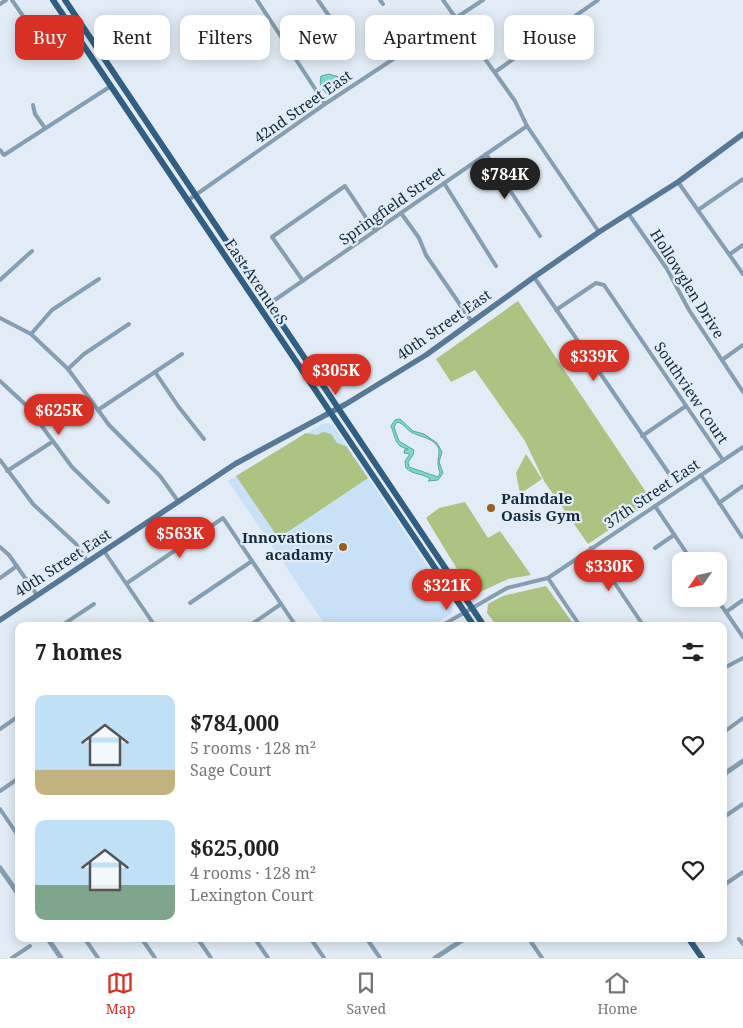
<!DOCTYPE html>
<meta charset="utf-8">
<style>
:root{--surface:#fff;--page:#f2f2f2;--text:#222;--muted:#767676;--line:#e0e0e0;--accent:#d93025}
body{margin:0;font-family:"Noto Serif",serif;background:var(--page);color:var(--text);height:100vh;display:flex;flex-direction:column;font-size:19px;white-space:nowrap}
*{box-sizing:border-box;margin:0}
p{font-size:16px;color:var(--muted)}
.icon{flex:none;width:28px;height:28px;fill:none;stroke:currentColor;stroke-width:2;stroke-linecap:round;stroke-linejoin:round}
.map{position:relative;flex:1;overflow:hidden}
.drawer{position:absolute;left:15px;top:622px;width:712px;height:320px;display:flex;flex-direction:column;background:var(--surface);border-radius:10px;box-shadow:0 2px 12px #0003}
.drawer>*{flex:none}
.guide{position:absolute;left:15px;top:15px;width:714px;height:45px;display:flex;gap:10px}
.needle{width:32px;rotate:236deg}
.fabs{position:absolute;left:672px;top:552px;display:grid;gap:10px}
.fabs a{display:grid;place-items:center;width:55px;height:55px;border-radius:10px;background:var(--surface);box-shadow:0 2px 12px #0003;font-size:25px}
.price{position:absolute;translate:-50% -42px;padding:0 11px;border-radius:18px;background:var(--accent);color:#fff;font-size:16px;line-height:32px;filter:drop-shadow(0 1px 2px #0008)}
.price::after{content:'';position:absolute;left:50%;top:30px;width:15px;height:11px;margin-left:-8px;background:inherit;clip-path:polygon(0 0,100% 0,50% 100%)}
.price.active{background:#222;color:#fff}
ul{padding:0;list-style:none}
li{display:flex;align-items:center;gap:15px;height:125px;padding:0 20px}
li span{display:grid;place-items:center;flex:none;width:140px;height:100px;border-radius:10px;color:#555}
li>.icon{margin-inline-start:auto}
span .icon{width:60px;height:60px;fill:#fffc;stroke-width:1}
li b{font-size:21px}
h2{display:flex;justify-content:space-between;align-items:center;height:60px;padding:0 20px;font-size:21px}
.chip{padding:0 18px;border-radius:10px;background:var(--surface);box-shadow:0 2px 12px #0003;font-size:18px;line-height:45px}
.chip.active{background:var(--accent);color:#fff}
.dock{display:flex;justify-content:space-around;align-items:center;height:70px;border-top:1px solid var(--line);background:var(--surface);font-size:14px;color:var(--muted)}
.dock a{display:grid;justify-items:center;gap:2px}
.dock .active{color:var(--accent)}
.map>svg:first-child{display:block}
.built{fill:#c8e1f7}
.green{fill:#acc381}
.water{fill:#78d9cb;stroke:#5aa5a1;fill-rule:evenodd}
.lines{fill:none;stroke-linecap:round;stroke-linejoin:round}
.minor{stroke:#869eb2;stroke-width:4}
.tertiary{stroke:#869eb2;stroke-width:5}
.secondary{stroke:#557996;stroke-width:5.5}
.primary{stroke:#315e81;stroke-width:6}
.poi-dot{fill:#995f1e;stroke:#e1ecf6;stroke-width:2}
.labels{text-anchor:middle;stroke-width:4.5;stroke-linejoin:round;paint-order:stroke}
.street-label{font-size:15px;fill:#142c3e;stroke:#e1ecf6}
.poi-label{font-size:15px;font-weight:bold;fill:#142c3e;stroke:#e1ecf6;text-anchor:start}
</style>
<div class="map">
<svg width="743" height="958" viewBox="0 0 743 958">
<rect width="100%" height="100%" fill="#e1ecf6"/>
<polygon class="built" points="324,423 332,424 453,605 452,613 432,626 326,626 228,481"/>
<g class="green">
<polygon points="518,301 652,501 588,544 544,481 525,441 475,370 451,382 436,359"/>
<polygon points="323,432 331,434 337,443 346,446 368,478 280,537 277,536 236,476 306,433 317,435"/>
<polygon points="526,454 542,479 520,494 516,473"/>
<polygon points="465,502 488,538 500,531 531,575 508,579 476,594 471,592 426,518 439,508"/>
<polygon points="546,586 575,626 497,626 487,613 488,604 503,596"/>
</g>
<g class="water">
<path d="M329,74L339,77L342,84L327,94C321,88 319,84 321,76Z"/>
<path d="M400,419L413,431L424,434L437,443L442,452L439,462L443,473L438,480L428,481L430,479C423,473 413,475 406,468L405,461L410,454L404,453L405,449H408C394,446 396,438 391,426L395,420ZM397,422C404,423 406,430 413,433C420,437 440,439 439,453C438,463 437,463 440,473L438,477L409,467L408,462L413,455L414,450L399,441L394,427Z"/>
</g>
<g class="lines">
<g class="minor">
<polyline points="12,0 52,58"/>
<polyline points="257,0 325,104"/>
<polyline points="318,0 341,33"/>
<polyline points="380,0 383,4"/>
<polyline points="443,0 515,101 527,126 599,232"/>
<polyline points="0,4 6,0"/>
<polyline points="495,72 598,0"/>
<polyline points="33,105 35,114 45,128"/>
<polyline points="0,150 4,155 111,86"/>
<polyline points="486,154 540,236"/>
<polyline points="678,182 743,274"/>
<polyline points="444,183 496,266"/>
<polyline points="187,201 325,104 483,0"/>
<polyline points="698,210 743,179"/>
<polyline points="401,213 419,238 426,255 472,322"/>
<polyline points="628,213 667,269 689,310 743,392"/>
<polyline points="730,254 743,245"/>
<polyline points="534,277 670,475"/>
<polyline points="0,280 32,251"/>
<polyline points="303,281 272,237 345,186 375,231"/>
<polyline points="269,304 527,126"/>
<polyline points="556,310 596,283 604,285 723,460"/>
<polyline points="0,318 31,334 68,369 109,425 160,476 178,501"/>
<polyline points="31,334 52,310 99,279"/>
<polyline points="722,360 743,345"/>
<polyline points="68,369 84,354 129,324"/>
<polyline points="155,372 178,406 204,439"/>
<polyline points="0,381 27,406 72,467 108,502"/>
<polyline points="98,410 182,354"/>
<polyline points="642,436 686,406"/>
<polyline points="0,460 33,504 76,544 88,562"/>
<polyline points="7,471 52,442"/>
<polyline points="701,475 742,537"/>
<polyline points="719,503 743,486"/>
<polyline points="655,506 692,561"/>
<polyline points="0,547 9,555 37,595"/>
<polyline points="591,548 643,625"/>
<polyline points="655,548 674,535"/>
<polyline points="104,551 155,626"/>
<polyline points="0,578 17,566"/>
<polyline points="548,578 580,626"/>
<polyline points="127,583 223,518 296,626"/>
<polyline points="717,599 743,637"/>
<polyline points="190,603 252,561"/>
<polyline points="726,612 743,600"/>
<polyline points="61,626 94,604"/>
<polyline points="249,626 281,604"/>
<polyline points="441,626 507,588 548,578 743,447"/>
<polyline points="724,668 743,658"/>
<polyline points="0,729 19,716"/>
<polyline points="724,732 743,718"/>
<polyline points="0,791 19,778"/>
<polyline points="0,809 19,837"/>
<polyline points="724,817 743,804"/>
<polyline points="724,885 743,872"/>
<polyline points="85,939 98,958"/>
<polyline points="142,939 155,958"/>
<polyline points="198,939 211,958"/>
<polyline points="255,939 268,958"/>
<polyline points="311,939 324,958"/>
<polyline points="367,939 380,958"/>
<polyline points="529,939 542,958"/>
<polyline points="739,939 743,944"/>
<polyline points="12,958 30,946"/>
</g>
<g class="tertiary">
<polyline points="724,774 743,761"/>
<polyline points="0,868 19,895"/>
<polyline points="48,939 61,958"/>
<polyline points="435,958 464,939"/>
</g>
<polyline class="secondary" points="0,620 235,464 346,404 426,355 534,277 599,232 678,182 743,134"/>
<g class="primary">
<polyline points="53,0 474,626"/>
<polyline points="65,0 484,626"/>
<polyline points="689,939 702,958"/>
</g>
</g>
<g class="poi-dot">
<circle cx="491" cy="508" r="5"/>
<circle cx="343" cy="547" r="5"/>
</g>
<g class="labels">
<g class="street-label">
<text transform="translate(303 107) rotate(-35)" y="5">42nd Street East</text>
<text transform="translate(392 206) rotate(-35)" y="5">Springfield Street</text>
<text transform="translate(256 282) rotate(56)" y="5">East Avenue S</text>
<text transform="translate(687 284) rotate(58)" y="5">Hollowglen Drive</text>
<text transform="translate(444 325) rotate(-35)" y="5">40th Street East</text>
<text transform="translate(691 393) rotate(56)" y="5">Southview Court</text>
<text transform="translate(652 494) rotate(-34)" y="5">37th Street East</text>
<text transform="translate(63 563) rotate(-33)" y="5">40th Street East</text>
</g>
<g class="poi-label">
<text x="501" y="504">Palmdale<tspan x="501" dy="17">Oasis Gym</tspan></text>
<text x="333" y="543" text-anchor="end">Innovations<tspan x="333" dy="17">acadamy</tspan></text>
</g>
</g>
</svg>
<div class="fabs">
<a><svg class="needle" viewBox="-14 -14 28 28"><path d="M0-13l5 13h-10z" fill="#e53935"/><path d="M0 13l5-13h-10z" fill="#767676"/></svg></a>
</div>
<b class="price active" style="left:505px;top:200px">$784K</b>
<b class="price" style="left:594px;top:382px">$339K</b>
<b class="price" style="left:336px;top:396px">$305K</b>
<b class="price" style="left:59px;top:436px">$625K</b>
<b class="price" style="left:180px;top:559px">$563K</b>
<b class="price" style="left:609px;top:592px">$330K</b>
<b class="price" style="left:447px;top:611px">$321K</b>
<div class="guide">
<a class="chip active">Buy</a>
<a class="chip">Rent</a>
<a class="chip">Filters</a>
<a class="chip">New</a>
<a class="chip">Apartment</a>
<a class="chip">House</a>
</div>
<section class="drawer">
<h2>7 homes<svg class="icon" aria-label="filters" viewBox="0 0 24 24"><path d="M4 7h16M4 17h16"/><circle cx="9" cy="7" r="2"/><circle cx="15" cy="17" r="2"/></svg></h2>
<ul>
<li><span style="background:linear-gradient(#bfe0f5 75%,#c2b280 0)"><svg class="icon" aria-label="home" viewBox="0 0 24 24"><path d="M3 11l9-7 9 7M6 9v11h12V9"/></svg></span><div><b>$784,000</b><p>5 rooms · 128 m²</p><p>Sage Court</p></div><svg class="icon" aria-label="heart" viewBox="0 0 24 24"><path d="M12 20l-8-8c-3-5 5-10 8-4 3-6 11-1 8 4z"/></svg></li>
<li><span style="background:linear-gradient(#bfe0f5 65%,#7fa58c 0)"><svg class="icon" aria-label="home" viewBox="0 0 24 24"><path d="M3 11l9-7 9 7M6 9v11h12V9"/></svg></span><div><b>$625,000</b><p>4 rooms · 128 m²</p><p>Lexington Court</p></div><svg class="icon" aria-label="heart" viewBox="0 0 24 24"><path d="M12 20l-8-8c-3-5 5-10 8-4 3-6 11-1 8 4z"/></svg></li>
</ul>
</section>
</div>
<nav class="dock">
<a class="active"><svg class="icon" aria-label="map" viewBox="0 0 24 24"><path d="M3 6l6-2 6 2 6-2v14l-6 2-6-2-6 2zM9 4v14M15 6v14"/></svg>Map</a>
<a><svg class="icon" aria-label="saved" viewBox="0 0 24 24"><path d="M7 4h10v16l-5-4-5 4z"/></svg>Saved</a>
<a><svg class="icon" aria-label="home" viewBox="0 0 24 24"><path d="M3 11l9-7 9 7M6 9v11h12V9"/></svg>Home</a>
</nav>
